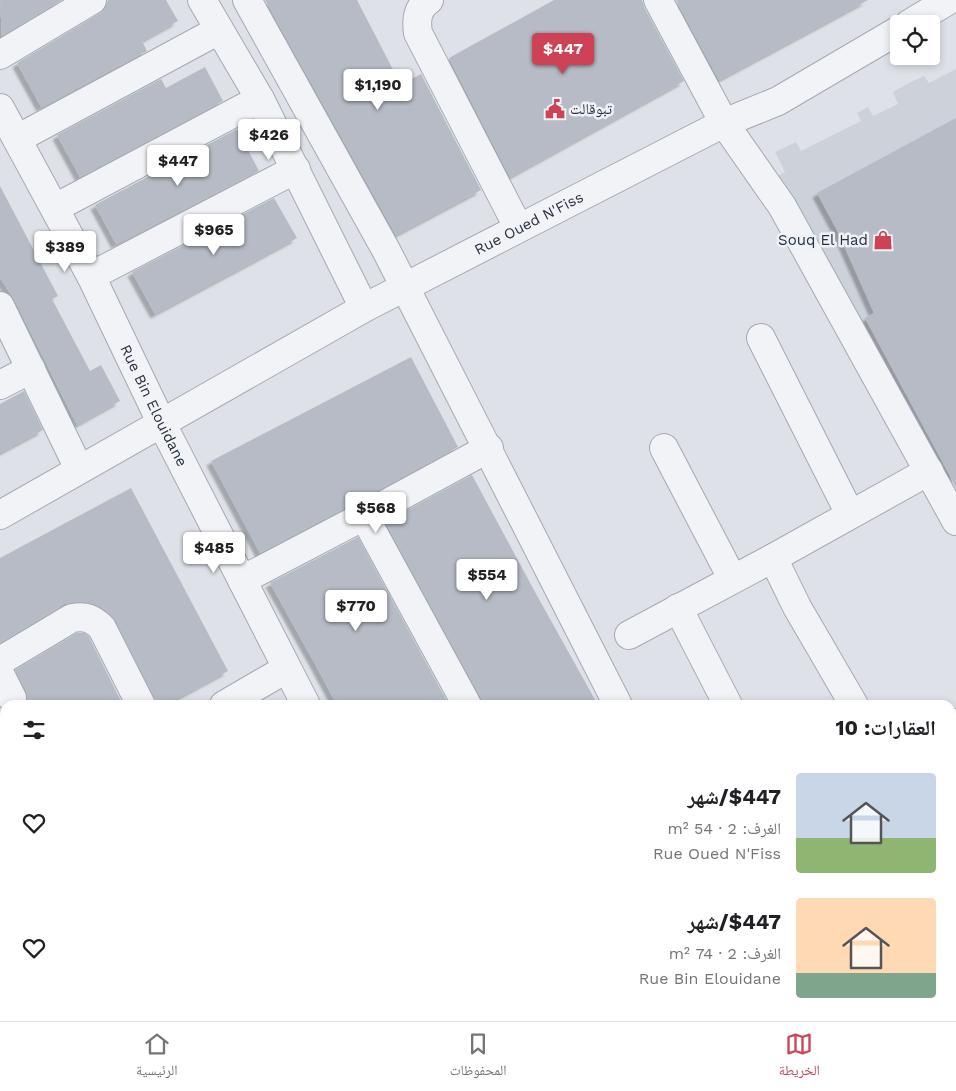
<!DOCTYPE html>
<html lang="ar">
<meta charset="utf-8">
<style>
:root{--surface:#fff;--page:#f6f6f6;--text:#202124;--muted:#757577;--line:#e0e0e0;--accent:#cd4355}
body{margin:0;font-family:"Work Sans","Noto Naskh Arabic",sans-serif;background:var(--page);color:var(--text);direction:rtl;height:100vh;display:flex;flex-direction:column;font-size:19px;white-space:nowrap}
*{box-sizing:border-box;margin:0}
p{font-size:16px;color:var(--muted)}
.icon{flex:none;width:28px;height:28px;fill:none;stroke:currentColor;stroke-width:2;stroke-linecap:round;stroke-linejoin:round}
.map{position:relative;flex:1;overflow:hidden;direction:ltr}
.side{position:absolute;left:0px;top:700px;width:956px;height:321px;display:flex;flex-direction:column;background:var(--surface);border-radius:15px 15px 0 0;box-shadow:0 2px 8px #0003;direction:rtl}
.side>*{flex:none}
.buttons{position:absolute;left:890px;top:15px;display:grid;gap:10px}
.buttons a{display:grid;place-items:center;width:50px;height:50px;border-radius:5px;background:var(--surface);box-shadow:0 2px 8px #0003;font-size:25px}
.price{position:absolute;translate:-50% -42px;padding:0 11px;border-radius:5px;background:#fff;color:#222;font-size:16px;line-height:32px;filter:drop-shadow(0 1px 2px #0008)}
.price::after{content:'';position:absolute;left:50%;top:30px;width:15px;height:11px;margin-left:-8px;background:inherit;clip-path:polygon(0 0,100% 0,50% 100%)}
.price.current{background:var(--accent);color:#fff}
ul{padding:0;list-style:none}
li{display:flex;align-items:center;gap:15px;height:125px;padding:0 20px}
li span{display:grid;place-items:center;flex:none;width:140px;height:100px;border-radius:5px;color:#555}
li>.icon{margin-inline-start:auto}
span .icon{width:60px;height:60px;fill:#fffc;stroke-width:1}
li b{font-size:21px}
h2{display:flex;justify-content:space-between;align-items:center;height:60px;padding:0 20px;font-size:21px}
.dock{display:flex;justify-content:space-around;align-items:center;height:70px;border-top:1px solid var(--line);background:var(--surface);font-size:14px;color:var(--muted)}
.dock a{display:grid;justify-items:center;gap:2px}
.dock .current{color:var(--accent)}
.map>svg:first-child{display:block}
.built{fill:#ccd1da}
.building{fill:#b6bbc5;filter:url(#shadow)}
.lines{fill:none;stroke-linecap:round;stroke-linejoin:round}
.minor-casing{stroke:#a4a9b2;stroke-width:30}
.minor{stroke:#f1f3f6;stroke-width:28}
.labels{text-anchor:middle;stroke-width:5;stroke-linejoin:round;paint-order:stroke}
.poi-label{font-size:15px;fill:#28303f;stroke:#eef1f5;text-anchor:start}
.street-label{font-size:15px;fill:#28303f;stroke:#eef1f5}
</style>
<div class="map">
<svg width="956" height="1021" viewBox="0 0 956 1021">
<defs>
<filter id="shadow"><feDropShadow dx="-4.5" dy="4.5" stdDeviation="1" flood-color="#0004"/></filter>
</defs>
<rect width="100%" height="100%" fill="#dee2e8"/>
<polygon class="built" points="956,69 956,498 775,177 785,172 775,152 796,142 801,151 861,121 857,113 868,107 873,116 898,104 893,92 909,83 924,76 929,83"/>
<g class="building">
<polygon points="0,0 62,0 2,36"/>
<polygon points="108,0 166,0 178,21 142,41 147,51 41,107 17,63 100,13 105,8"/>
<polygon points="265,0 357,0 401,85 421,74 481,190 396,235"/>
<polygon points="554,0 642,0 644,7 684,81 510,177 449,58"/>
<polygon points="676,0 868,0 719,80"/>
<polygon points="205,67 223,101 80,177 57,135 161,79 166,88"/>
<polygon points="956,118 956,487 865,318 874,313 837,230 817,193"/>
<polygon points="237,129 259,171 116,244 95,205"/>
<polygon points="0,186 58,296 52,299 90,371 101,365 120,401 77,425 14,299 0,278"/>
<polygon points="274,198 297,238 155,314 132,272"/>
<polygon points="411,357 458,447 260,553 211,461"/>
<polygon points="24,391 43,430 0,453 0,404"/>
<polygon points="472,475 535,592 598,705 483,705 481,698 385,522"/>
<polygon points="131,488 228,671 165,705 156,705 116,621 105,610 94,604 81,602 64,604 0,643 0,558"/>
<polygon points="358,537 449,705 337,705 314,662 270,583"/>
<polygon points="77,633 84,633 89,637 123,705 26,705 26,691 15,670"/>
</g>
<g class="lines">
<defs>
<g id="minor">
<polyline points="202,0 260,99 364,308"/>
<polyline points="247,0 386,250 618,705"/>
<path d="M429,0C417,8 416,20 418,33L518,227"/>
<polyline points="658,0 724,123 782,206 956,521"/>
<polyline points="909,24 949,0"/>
<polyline points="0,55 92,0"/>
<path id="s1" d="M0,108L91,276L161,422L306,705"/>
<polyline points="17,139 219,30"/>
<polyline points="55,208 260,99"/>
<polyline points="91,276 296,169"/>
<polyline points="0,306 79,469"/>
<polyline points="761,338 850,514"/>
<polyline points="0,385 31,369"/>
<polyline points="664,448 732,578"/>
<path id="s2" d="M0,515L364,308L724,123L778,101L899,30"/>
<polyline points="364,516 467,705"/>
<polyline points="773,558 797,607 854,705"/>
<polyline points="242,580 364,516 489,448"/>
<polyline points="678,608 728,705"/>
<polyline points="629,635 773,558 929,471"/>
<path d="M0,661L72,618C86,616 92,618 102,628L141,705"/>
<polyline points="0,674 12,698"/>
<polyline points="224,705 286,669"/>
<polyline points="951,724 956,723"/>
<polyline points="0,838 5,835"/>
<polyline points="951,866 956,874"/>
<polyline points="0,883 5,891"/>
<polyline points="0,994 5,991"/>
<polyline points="951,996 956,1004"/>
<polyline points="76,1016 79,1021"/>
<polyline points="309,1016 315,1021 331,1016"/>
<polyline points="479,1016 482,1021"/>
<polyline points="865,1016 868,1021"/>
<polyline points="700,1021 708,1016"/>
</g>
</defs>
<use href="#minor" class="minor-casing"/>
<use href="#minor" class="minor"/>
</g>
<defs>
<symbol id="civic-bare" viewBox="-9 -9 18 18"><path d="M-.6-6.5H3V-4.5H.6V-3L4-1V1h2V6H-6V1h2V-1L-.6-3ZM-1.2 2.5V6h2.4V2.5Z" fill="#cd4355" stroke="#eef1f5" stroke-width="2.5" paint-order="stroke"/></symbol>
<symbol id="shop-bare" viewBox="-9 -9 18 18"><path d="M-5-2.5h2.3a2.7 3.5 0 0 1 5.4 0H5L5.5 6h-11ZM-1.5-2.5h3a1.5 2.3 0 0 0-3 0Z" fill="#cd4355" stroke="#eef1f5" stroke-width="2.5" paint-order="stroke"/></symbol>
</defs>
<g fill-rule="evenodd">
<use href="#civic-bare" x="541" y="95" width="28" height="28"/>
<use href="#shop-bare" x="869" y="226" width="28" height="28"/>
</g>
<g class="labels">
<g class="poi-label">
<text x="570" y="114">تبوقالت</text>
<text x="868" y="245" text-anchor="end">Souq El Had</text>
</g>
<g class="street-label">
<text dy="5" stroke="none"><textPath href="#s2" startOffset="604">Rue Oued N'Fiss</textPath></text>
<text dy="5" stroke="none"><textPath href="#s1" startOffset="335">Rue Bin Elouidane</textPath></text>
</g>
</g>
</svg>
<div class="buttons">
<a><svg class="icon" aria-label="locate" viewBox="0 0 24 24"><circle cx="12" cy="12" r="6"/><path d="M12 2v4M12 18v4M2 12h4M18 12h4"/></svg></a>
</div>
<b class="price current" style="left:563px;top:75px">$447</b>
<b class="price" style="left:378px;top:111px">$1,190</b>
<b class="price" style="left:269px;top:161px">$426</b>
<b class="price" style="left:178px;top:187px">$447</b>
<b class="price" style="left:214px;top:256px">$965</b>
<b class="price" style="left:65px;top:273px">$389</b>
<b class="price" style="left:376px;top:534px">$568</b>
<b class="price" style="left:214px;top:574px">$485</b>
<b class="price" style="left:487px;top:601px">$554</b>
<b class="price" style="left:356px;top:632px">$770</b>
<section class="side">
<h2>العقارات: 10<svg class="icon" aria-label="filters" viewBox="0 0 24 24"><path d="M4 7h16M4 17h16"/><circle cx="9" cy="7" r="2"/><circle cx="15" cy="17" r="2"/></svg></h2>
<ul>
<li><span style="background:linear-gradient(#c9d6e8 65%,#8fb573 0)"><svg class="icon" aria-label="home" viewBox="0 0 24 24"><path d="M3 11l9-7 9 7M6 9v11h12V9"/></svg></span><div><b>$447/شهر</b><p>الغرف: 2 · 54 m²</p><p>Rue Oued N'Fiss</p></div><svg class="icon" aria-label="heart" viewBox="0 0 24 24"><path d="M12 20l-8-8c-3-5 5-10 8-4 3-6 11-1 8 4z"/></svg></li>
<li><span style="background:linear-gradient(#ffd9b3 75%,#7fa58c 0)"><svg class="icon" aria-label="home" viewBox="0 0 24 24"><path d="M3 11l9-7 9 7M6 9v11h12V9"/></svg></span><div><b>$447/شهر</b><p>الغرف: 2 · 74 m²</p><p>Rue Bin Elouidane</p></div><svg class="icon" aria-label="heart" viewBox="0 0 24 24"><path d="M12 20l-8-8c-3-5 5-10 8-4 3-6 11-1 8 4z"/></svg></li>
</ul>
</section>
</div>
<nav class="dock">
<a class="current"><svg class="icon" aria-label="map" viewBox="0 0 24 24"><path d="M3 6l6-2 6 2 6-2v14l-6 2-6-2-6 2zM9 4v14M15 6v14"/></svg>الخريطة</a>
<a><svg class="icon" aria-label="saved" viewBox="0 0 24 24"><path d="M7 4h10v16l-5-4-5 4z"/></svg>المحفوظات</a>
<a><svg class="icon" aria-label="home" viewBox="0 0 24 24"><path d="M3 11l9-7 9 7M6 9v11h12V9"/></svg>الرئيسية</a>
</nav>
